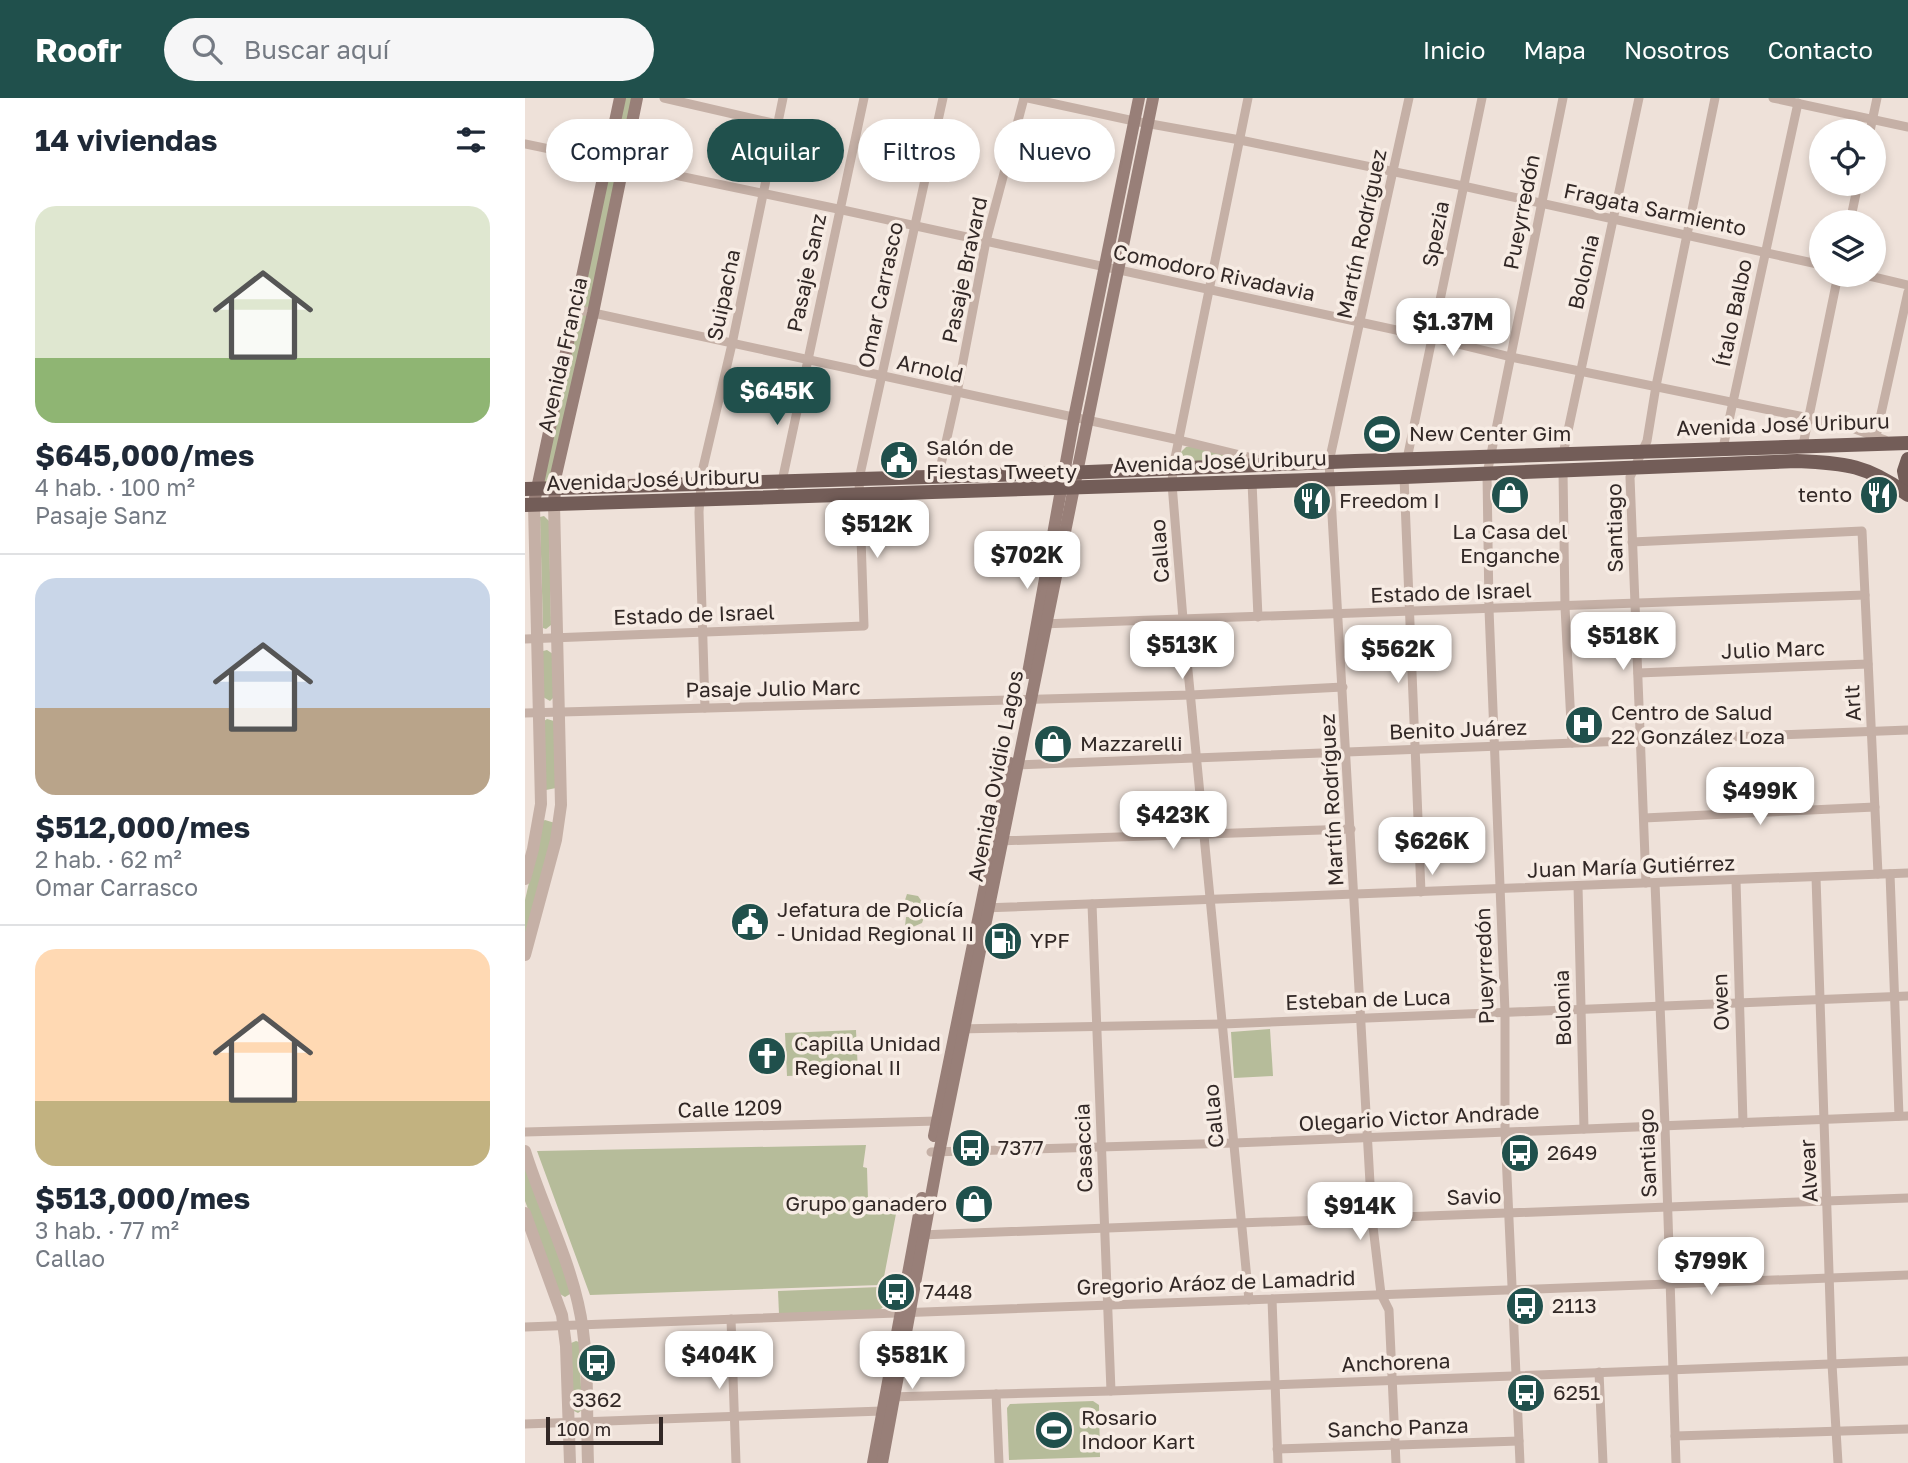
<!DOCTYPE html>
<html lang="es">
<meta charset="utf-8">
<style>
:root{--surface:#fff;--page:#f6f6f7;--text:#1f2937;--muted:#747a83;--line:#e0e1e3;--accent:#20504c}
body{margin:0;font-family:"Golos Text",sans-serif;background:var(--page);color:var(--text);height:100vh;display:flex;flex-direction:column;font-size:26px;white-space:nowrap}
*{box-sizing:border-box;margin:0}
p{font-size:23px;color:var(--muted)}
.icon{flex:none;width:38px;height:38px;fill:none;stroke:currentColor;stroke-width:2;stroke-linecap:round;stroke-linejoin:round}
.map{position:relative;flex:1;overflow:hidden}
.details{display:flex;flex-direction:column;background:var(--surface);width:525px}
.details>*{flex:none}
.hud{position:absolute;left:21px;top:21px;width:665px;height:63px;display:flex;gap:14px}
.buttons{position:absolute;left:1284px;top:21px;display:grid;gap:14px}
.buttons a{display:grid;place-items:center;width:77px;height:77px;border-radius:50%;background:var(--surface);box-shadow:0 4px 10px #0003;font-size:35px}
.scale{position:absolute;left:21px;bottom:18px;width:117px;box-sizing:border-box;padding-left:7px;border:4px solid #322826;border-top:0;font-size:19px;line-height:24px;white-space:nowrap;color:#322826;-webkit-text-stroke:5px #f7ece4;paint-order:stroke}
.price{position:absolute;translate:-50% -60px;padding:0 16px;border-radius:14px;background:#fff;color:#222;font-size:23px;line-height:46px;filter:drop-shadow(0 2px 4px #0008)}
.price::after{content:'';position:absolute;left:50%;top:42px;width:21px;height:16px;margin-left:-10px;background:inherit;clip-path:polygon(0 0,100% 0,50% 100%)}
.price.on{background:var(--accent);color:#fff}
ul{padding:0;list-style:none}
li{display:grid;align-content:center;gap:14px;height:371px;padding:0 35px}
li+li{border-top:2px solid var(--line)}
li span{display:grid;place-items:center;height:217px;border-radius:21px;color:#555}
li>.icon{margin-inline-start:auto}
span .icon{width:126px;height:126px;fill:#fffc;stroke-width:1}
li b{font-size:30px}
h2{display:flex;justify-content:space-between;align-items:center;height:84px;padding:0 35px;font-size:30px}
.tag{padding:0 24px;border-radius:32px;background:var(--surface);box-shadow:0 4px 10px #0003;font-size:24px;line-height:63px}
.tag.on{background:var(--accent);color:#fff}
header{display:flex;align-items:center;gap:42px;box-sizing:border-box;height:98px;padding:0 35px;background:var(--accent);color:#fff}
header strong{font-size:33px}
nav{display:flex;gap:38px;margin-inline-start:auto;font-size:24px}
.search{width:490px;height:63px;background:var(--page);display:flex;align-items:center;gap:18px;box-sizing:border-box;padding:0 24px;border-radius:38px;color:var(--muted);font-size:26px}
main{display:flex;flex:1;min-height:0}
.map>svg:first-child{display:block}
.green{fill:#b6bc9a}
.lines{fill:none;stroke-linecap:round;stroke-linejoin:round}
.minor{stroke:#c5b0a6;stroke-width:9}
.tertiary{stroke:#c5b0a6;stroke-width:12}
.secondary{stroke:#987f78;stroke-width:12}
.primary{stroke:#735d58;stroke-width:14}
.labels{text-anchor:middle;stroke-width:7;stroke-linejoin:round;paint-order:stroke}
.street-label{font-size:21px;fill:#322826;stroke:#f7ece4}
.poi-label{font-size:21px;fill:#322826;stroke:#f7ece4;text-anchor:start}
</style>
<header>
<strong>Roofr</strong>
<div class="search"><svg class="icon" aria-label="search" viewBox="0 0 24 24"><circle cx="10" cy="10" r="6"/><path d="M15 15l6 6"/></svg>Buscar aquí</div>
<nav><a>Inicio</a><a>Mapa</a><a>Nosotros</a><a>Contacto</a></nav>
</header>
<main>
<section class="details">
<h2>14 viviendas<svg class="icon" aria-label="filters" viewBox="0 0 24 24"><path d="M4 7h16M4 17h16"/><circle cx="9" cy="7" r="2"/><circle cx="15" cy="17" r="2"/></svg></h2>
<ul>
<li><span style="background:linear-gradient(#dfe7d0 70%,#8fb573 0)"><svg class="icon" aria-label="home" viewBox="0 0 24 24"><path d="M3 11l9-7 9 7M6 9v11h12V9"/></svg></span><div><b>$645,000/mes</b><p>4 hab. · 100 m²</p><p>Pasaje Sanz</p></div></li>
<li><span style="background:linear-gradient(#c9d6e8 60%,#b9a48a 0)"><svg class="icon" aria-label="home" viewBox="0 0 24 24"><path d="M3 11l9-7 9 7M6 9v11h12V9"/></svg></span><div><b>$512,000/mes</b><p>2 hab. · 62 m²</p><p>Omar Carrasco</p></div></li>
<li><span style="background:linear-gradient(#ffd9b3 70%,#c2b280 0)"><svg class="icon" aria-label="home" viewBox="0 0 24 24"><path d="M3 11l9-7 9 7M6 9v11h12V9"/></svg></span><div><b>$513,000/mes</b><p>3 hab. · 77 m²</p><p>Callao</p></div></li>
</ul>
</section>
<div class="map">
<svg width="1383" height="1365" viewBox="0 0 1383 1365">
<rect width="100%" height="100%" fill="#eee1d9"/>
<g class="green">
<polygon points="95,0 112,0 30,390 11,391"/>
<polygon points="666,348 714,359 713,363 661,364 656,354 661,349"/>
<polygon points="19,418 24,423 26,527 21,531 18,530 15,419"/>
<polygon points="22,552 28,556 28,600 25,603 18,599 18,553"/>
<polygon points="22,621 29,623 31,690 21,692 19,623"/>
<polygon points="20,722 30,725 0,843 0,802 18,723"/>
<polygon points="382,796 393,798 402,811 397,825 383,831 380,828 381,819 388,819 388,804 380,802"/>
<polygon points="745,931 748,978 709,980 706,934"/>
<polygon points="331,932 333,975 262,978 260,935"/>
<polygon points="341,1047 338,1069 342,1070 343,1102 374,1100 359,1179 355,1187 65,1197 12,1053"/>
<polygon points="0,1066 45,1190 45,1196 40,1199 35,1196 0,1103"/>
<polygon points="355,1189 359,1208 355,1212 254,1216 253,1193"/>
<polygon points="51,1243 54,1244 57,1312 53,1315 49,1313 46,1245"/>
<polygon points="568,1303 574,1307 575,1359 484,1362 482,1310 485,1306"/>
</g>
<g class="lines">
<g class="minor">
<polyline points="139,0 252,26"/>
<polyline points="503,0 609,23 715,42 938,88 1297,167"/>
<polyline points="723,0 648,370 647,386 658,521 724,1202"/>
<polyline points="1248,0 1383,29"/>
<polyline points="1345,33 1352,0"/>
<polyline points="0,46 313,111 908,240 986,259 1284,320 1327,330 1360,342"/>
<polyline points="1325,124 1333,86"/>
<polyline points="1340,177 1383,187"/>
<polyline points="50,211 654,342 740,363"/>
<polyline points="1350,343 1383,194"/>
<polyline points="1278,347 1313,177"/>
<polyline points="1198,350 1273,5"/>
<polyline points="1038,356 1114,0"/>
<polyline points="882,361 957,0"/>
<polyline points="1038,373 1040,509 1047,645"/>
<polyline points="879,379 896,794"/>
<polyline points="413,380 432,295 461,143 499,0"/>
<polyline points="727,384 733,519"/>
<polyline points="256,388 339,0"/>
<polyline points="1107,444 1337,433 1353,776"/>
<polyline points="516,526 1340,497"/>
<polyline points="0,541 339,528 334,381 418,0"/>
<polyline points="1113,575 1343,566"/>
<polyline points="180,610 174,414 177,374 207,246 258,0"/>
<polyline points="0,615 666,597 818,589"/>
<polyline points="490,667 1383,632"/>
<polyline points="1119,720 1350,709"/>
<polyline points="473,743 826,731"/>
<polyline points="1365,776 1374,1018"/>
<polyline points="1291,779 1307,1266 1313,1365"/>
<polyline points="1211,782 1218,1025"/>
<polyline points="1121,785 1105,379 1122,343 1131,288 1190,0"/>
<polyline points="1130,785 1140,1028 1151,1365"/>
<polyline points="1053,788 1059,1031"/>
<polyline points="567,806 586,1293"/>
<polyline points="458,810 1383,775"/>
<polyline points="433,931 698,926 1383,898"/>
<polyline points="0,1034 412,1023"/>
<polyline points="406,1054 709,1045 1383,1018"/>
<polyline points="395,1137 1383,1100"/>
<polyline points="747,1201 753,1365"/>
<polyline points="206,1221 211,1365"/>
<polyline points="0,1229 1383,1177"/>
<polyline points="1074,1274 1078,1365"/>
<polyline points="471,1296 474,1365"/>
<polyline points="363,1299 586,1293 1383,1263"/>
<polyline points="0,1326 357,1313"/>
<polyline points="1150,1338 1383,1331"/>
<polyline points="752,1351 994,1343"/>
<polyline points="871,1365 864,1212 856,1196 847,1120 804,364 884,0"/>
<polyline points="995,1365 980,1033 980,914 964,511 962,376 1038,0"/>
</g>
<g class="tertiary">
<polyline points="0,781 8,751 16,706 9,407"/>
<polyline points="0,857 31,742 36,707 29,406"/>
<path d="M0,1053C16,1104 41,1153 53,1205C65,1256 61,1313 63,1365"/>
<polyline points="0,1115 37,1217 41,1248 45,1365"/>
</g>
<g class="secondary">
<polyline points="10,400 95,0"/>
<polyline points="29,406 31,377 68,215 112,0"/>
<polyline points="503,575 549,320 614,0"/>
<polyline points="409,1038 485,665"/>
<polyline points="348,1365 397,1100"/>
<polyline points="357,1365 414,1055 628,0"/>
</g>
<g class="primary">
<polyline points="1383,361 1379,373 1383,392"/>
<polyline points="0,391 539,375 830,363 1383,345"/>
<path d="M0,407L879,379L1272,363C1320,365 1343,367 1383,397"/>
</g>
</g>
<defs>
<symbol id="stadium-disc" viewBox="-11 -11 22 22"><circle r="9.5" fill="#20504c" stroke="#f7ece4"/><path d="M0-5a6.5 5 0 1 0 0 10a6.5 5 0 1 0 0-10ZM-3.5-1.8h7v3.6h-7Z" fill="#fff"/></symbol>
<symbol id="civic-disc" viewBox="-11 -11 22 22"><circle r="9.5" fill="#20504c" stroke="#f7ece4"/><path d="M-.6-6.5H3V-4.5H.6V-3L4-1V1h2V6H-6V1h2V-1L-.6-3ZM-1.2 2.5V6h2.4V2.5Z" fill="#fff"/></symbol>
<symbol id="shop-disc" viewBox="-11 -11 22 22"><circle r="9.5" fill="#20504c" stroke="#f7ece4"/><path d="M-5-2.5h2.3a2.7 3.5 0 0 1 5.4 0H5L5.5 6h-11ZM-1.5-2.5h3a1.5 2.3 0 0 0-3 0Z" fill="#fff"/></symbol>
<symbol id="restaurant-disc" viewBox="-11 -11 22 22"><circle r="9.5" fill="#20504c" stroke="#f7ece4"/><path d="M-5-6h1v4h1v-4h1v4h1v-4h1v5L-1.5 .5V6h-2V.5L-5-1ZM5-6V6H3V1.5H1.5Q1.5-4 5-6Z" fill="#fff"/></symbol>
<symbol id="hospital-disc" viewBox="-11 -11 22 22"><circle r="9.5" fill="#20504c" stroke="#f7ece4"/><path d="M-5-5h3v3.5h4V-5h3V5h-3V1.5h-4V5h-3Z" fill="#fff"/></symbol>
<symbol id="fuel-disc" viewBox="-11 -11 22 22"><circle r="9.5" fill="#20504c" stroke="#f7ece4"/><path d="M-5.5-6h7V0h2V4h1.3V-2.5L3-4.5l.8-.8L6-3V5H2.5V1h-1V6h-7ZM-4.2-4.7v3.2H.2V-4.7Z" fill="#fff"/></symbol>
<symbol id="church-disc" viewBox="-11 -11 22 22"><circle r="9.5" fill="#20504c" stroke="#f7ece4"/><path d="M-1.2-6h2.4v3.5h3.3v2.4h-3.3V6h-2.4V-.1h-3.3v-2.4h3.3Z" fill="#fff"/></symbol>
<symbol id="bus-disc" viewBox="-11 -11 22 22"><circle r="9.5" fill="#20504c" stroke="#f7ece4"/><path d="M-5-6H5V4H4V6H2V4H-2V6H-4V4H-5ZM-3.5-4V0h7V-4ZM-3.5 1.2v1.5H-2V1.2ZM2 1.2v1.5H3.5V1.2Z" fill="#fff"/></symbol>
</defs>
<g fill-rule="evenodd">
<use href="#stadium-disc" x="835" y="314" width="44" height="44"/>
<use href="#civic-disc" x="352" y="340" width="44" height="44"/>
<use href="#shop-disc" x="963" y="375" width="44" height="44"/>
<use href="#restaurant-disc" x="1332" y="375" width="44" height="44"/>
<use href="#restaurant-disc" x="765" y="381" width="44" height="44"/>
<use href="#hospital-disc" x="1037" y="605" width="44" height="44"/>
<use href="#shop-disc" x="506" y="624" width="44" height="44"/>
<use href="#civic-disc" x="203" y="802" width="44" height="44"/>
<use href="#fuel-disc" x="456" y="821" width="44" height="44"/>
<use href="#church-disc" x="220" y="936" width="44" height="44"/>
<use href="#bus-disc" x="424" y="1028" width="44" height="44"/>
<use href="#bus-disc" x="973" y="1033" width="44" height="44"/>
<use href="#shop-disc" x="427" y="1084" width="44" height="44"/>
<use href="#bus-disc" x="349" y="1172" width="44" height="44"/>
<use href="#bus-disc" x="978" y="1186" width="44" height="44"/>
<use href="#bus-disc" x="50" y="1243" width="44" height="44"/>
<use href="#bus-disc" x="979" y="1273" width="44" height="44"/>
<use href="#stadium-disc" x="507" y="1310" width="44" height="44"/>
</g>
<g class="labels">
<g class="street-label">
<text transform="translate(1130 112) rotate(12)" y="7">Fragata Sarmiento</text>
<text transform="translate(997 114) rotate(-79)" y="7">Pueyrredón</text>
<text transform="translate(837 136) rotate(-78)" y="7">Martín Rodríguez</text>
<text transform="translate(911 136) rotate(-79)" y="7">Spezia</text>
<text transform="translate(440 172) rotate(-78)" y="7">Pasaje Bravard</text>
<text transform="translate(1059 174) rotate(-77)" y="7">Bolonia</text>
<text transform="translate(282 175) rotate(-78)" y="7">Pasaje Sanz</text>
<text transform="translate(689 175) rotate(12)" y="7">Comodoro Rivadavia</text>
<text transform="translate(199 197) rotate(-78)" y="7">Suipacha</text>
<text transform="translate(356 197) rotate(-78)" y="7">Omar Carrasco</text>
<text transform="translate(1209 215) rotate(-78)" y="7">Ítalo Balbo</text>
<text transform="translate(38 257) rotate(-77)" y="7">Avenida Francia</text>
<text transform="translate(405 271) rotate(12)" y="7">Arnold</text>
<text transform="translate(1258 327) rotate(-2)" y="7">Avenida José Uriburu</text>
<text transform="translate(695 364) rotate(-2)" y="7">Avenida José Uriburu</text>
<text transform="translate(128 382) rotate(-2)" y="7">Avenida José Uriburu</text>
<text transform="translate(1090 430) rotate(-91)" y="7">Santiago</text>
<text transform="translate(635 453) rotate(-94)" y="7">Callao</text>
<text transform="translate(926 495) rotate(-2)" y="7">Estado de Israel</text>
<text transform="translate(169 517) rotate(-2)" y="7">Estado de Israel</text>
<text transform="translate(1248 552) rotate(-2)" y="7">Julio Marc</text>
<text transform="translate(248 591) rotate(-1)" y="7">Pasaje Julio Marc</text>
<text transform="translate(1328 605) rotate(-93)" y="7">Arlt</text>
<text transform="translate(933 632) rotate(-2)" y="7">Benito Juárez</text>
<text transform="translate(471 678) rotate(-79)" y="7">Avenida Ovidio Lagos</text>
<text transform="translate(807 702) rotate(-93)" y="7">Martín Rodríguez</text>
<text transform="translate(1106 769) rotate(-2)" y="7">Juan María Gutiérrez</text>
<text transform="translate(960 868) rotate(-92)" y="7">Pueyrredón</text>
<text transform="translate(843 902) rotate(-2)" y="7">Esteban de Luca</text>
<text transform="translate(1196 904) rotate(-92)" y="7">Owen</text>
<text transform="translate(1038 910) rotate(-92)" y="7">Bolonia</text>
<text transform="translate(205 1011) rotate(-2)" y="7">Calle 1209</text>
<text transform="translate(689 1018) rotate(-95)" y="7">Callao</text>
<text transform="translate(894 1020) rotate(-3)" y="7">Olegario Victor Andrade</text>
<text transform="translate(559 1050) rotate(-92)" y="7">Casaccia</text>
<text transform="translate(1123 1055) rotate(-92)" y="7">Santiago</text>
<text transform="translate(1284 1073) rotate(-93)" y="7">Alvear</text>
<text transform="translate(949 1099) rotate(-2)" y="7">Savio</text>
<text transform="translate(691 1185) rotate(-2)" y="7">Gregorio Aráoz de Lamadrid</text>
<text transform="translate(871 1265) rotate(-2)" y="7">Anchorena</text>
<text transform="translate(873 1330) rotate(-2)" y="7">Sancho Panza</text>
</g>
<g class="poi-label">
<text x="884" y="343">New Center Gim</text>
<text x="401" y="357">Salón de<tspan x="401" dy="24">Fiestas Tweety</tspan></text>
<text x="1327" y="404" text-anchor="end">tento</text>
<text x="814" y="410">Freedom I</text>
<text x="985" y="441" text-anchor="middle">La Casa del<tspan x="985" dy="24">Enganche</tspan></text>
<text x="1086" y="622">Centro de Salud<tspan x="1086" dy="24">22 González Loza</tspan></text>
<text x="555" y="653">Mazzarelli</text>
<text x="252" y="819">Jefatura de Policía<tspan x="252" dy="24">- Unidad Regional II</tspan></text>
<text x="505" y="850">YPF</text>
<text x="269" y="953">Capilla Unidad<tspan x="269" dy="24">Regional II</tspan></text>
<text x="473" y="1057">7377</text>
<text x="1022" y="1062">2649</text>
<text x="422" y="1113" text-anchor="end">Grupo ganadero</text>
<text x="398" y="1201">7448</text>
<text x="1027" y="1215">2113</text>
<text x="1028" y="1302">6251</text>
<text x="72" y="1309" text-anchor="middle">3362</text>
<text x="556" y="1327">Rosario<tspan x="556" dy="24">Indoor Kart</tspan></text>
</g>
</g>
</svg>
<div class="buttons">
<a><svg class="icon" aria-label="locate" viewBox="0 0 24 24"><circle cx="12" cy="12" r="6"/><path d="M12 2v4M12 18v4M2 12h4M18 12h4"/></svg></a>
<a><svg class="icon" aria-label="layers" viewBox="0 0 24 24"><path d="M12 4l9 5-9 5-9-5zM3 14l9 5 9-5"/></svg></a>
</div>
<div class="scale">100 m</div>
<b class="price" style="left:928px;top:260px">$1.37M</b>
<b class="price on" style="left:252px;top:329px">$645K</b>
<b class="price" style="left:352px;top:462px">$512K</b>
<b class="price" style="left:502px;top:493px">$702K</b>
<b class="price" style="left:1098px;top:574px">$518K</b>
<b class="price" style="left:657px;top:583px">$513K</b>
<b class="price" style="left:873px;top:587px">$562K</b>
<b class="price" style="left:1235px;top:729px">$499K</b>
<b class="price" style="left:648px;top:753px">$423K</b>
<b class="price" style="left:907px;top:779px">$626K</b>
<b class="price" style="left:835px;top:1144px">$914K</b>
<b class="price" style="left:1186px;top:1199px">$799K</b>
<b class="price" style="left:194px;top:1293px">$404K</b>
<b class="price" style="left:387px;top:1293px">$581K</b>
<div class="hud">
<a class="tag">Comprar</a>
<a class="tag on">Alquilar</a>
<a class="tag">Filtros</a>
<a class="tag">Nuevo</a>
</div>
</div>
</main>
